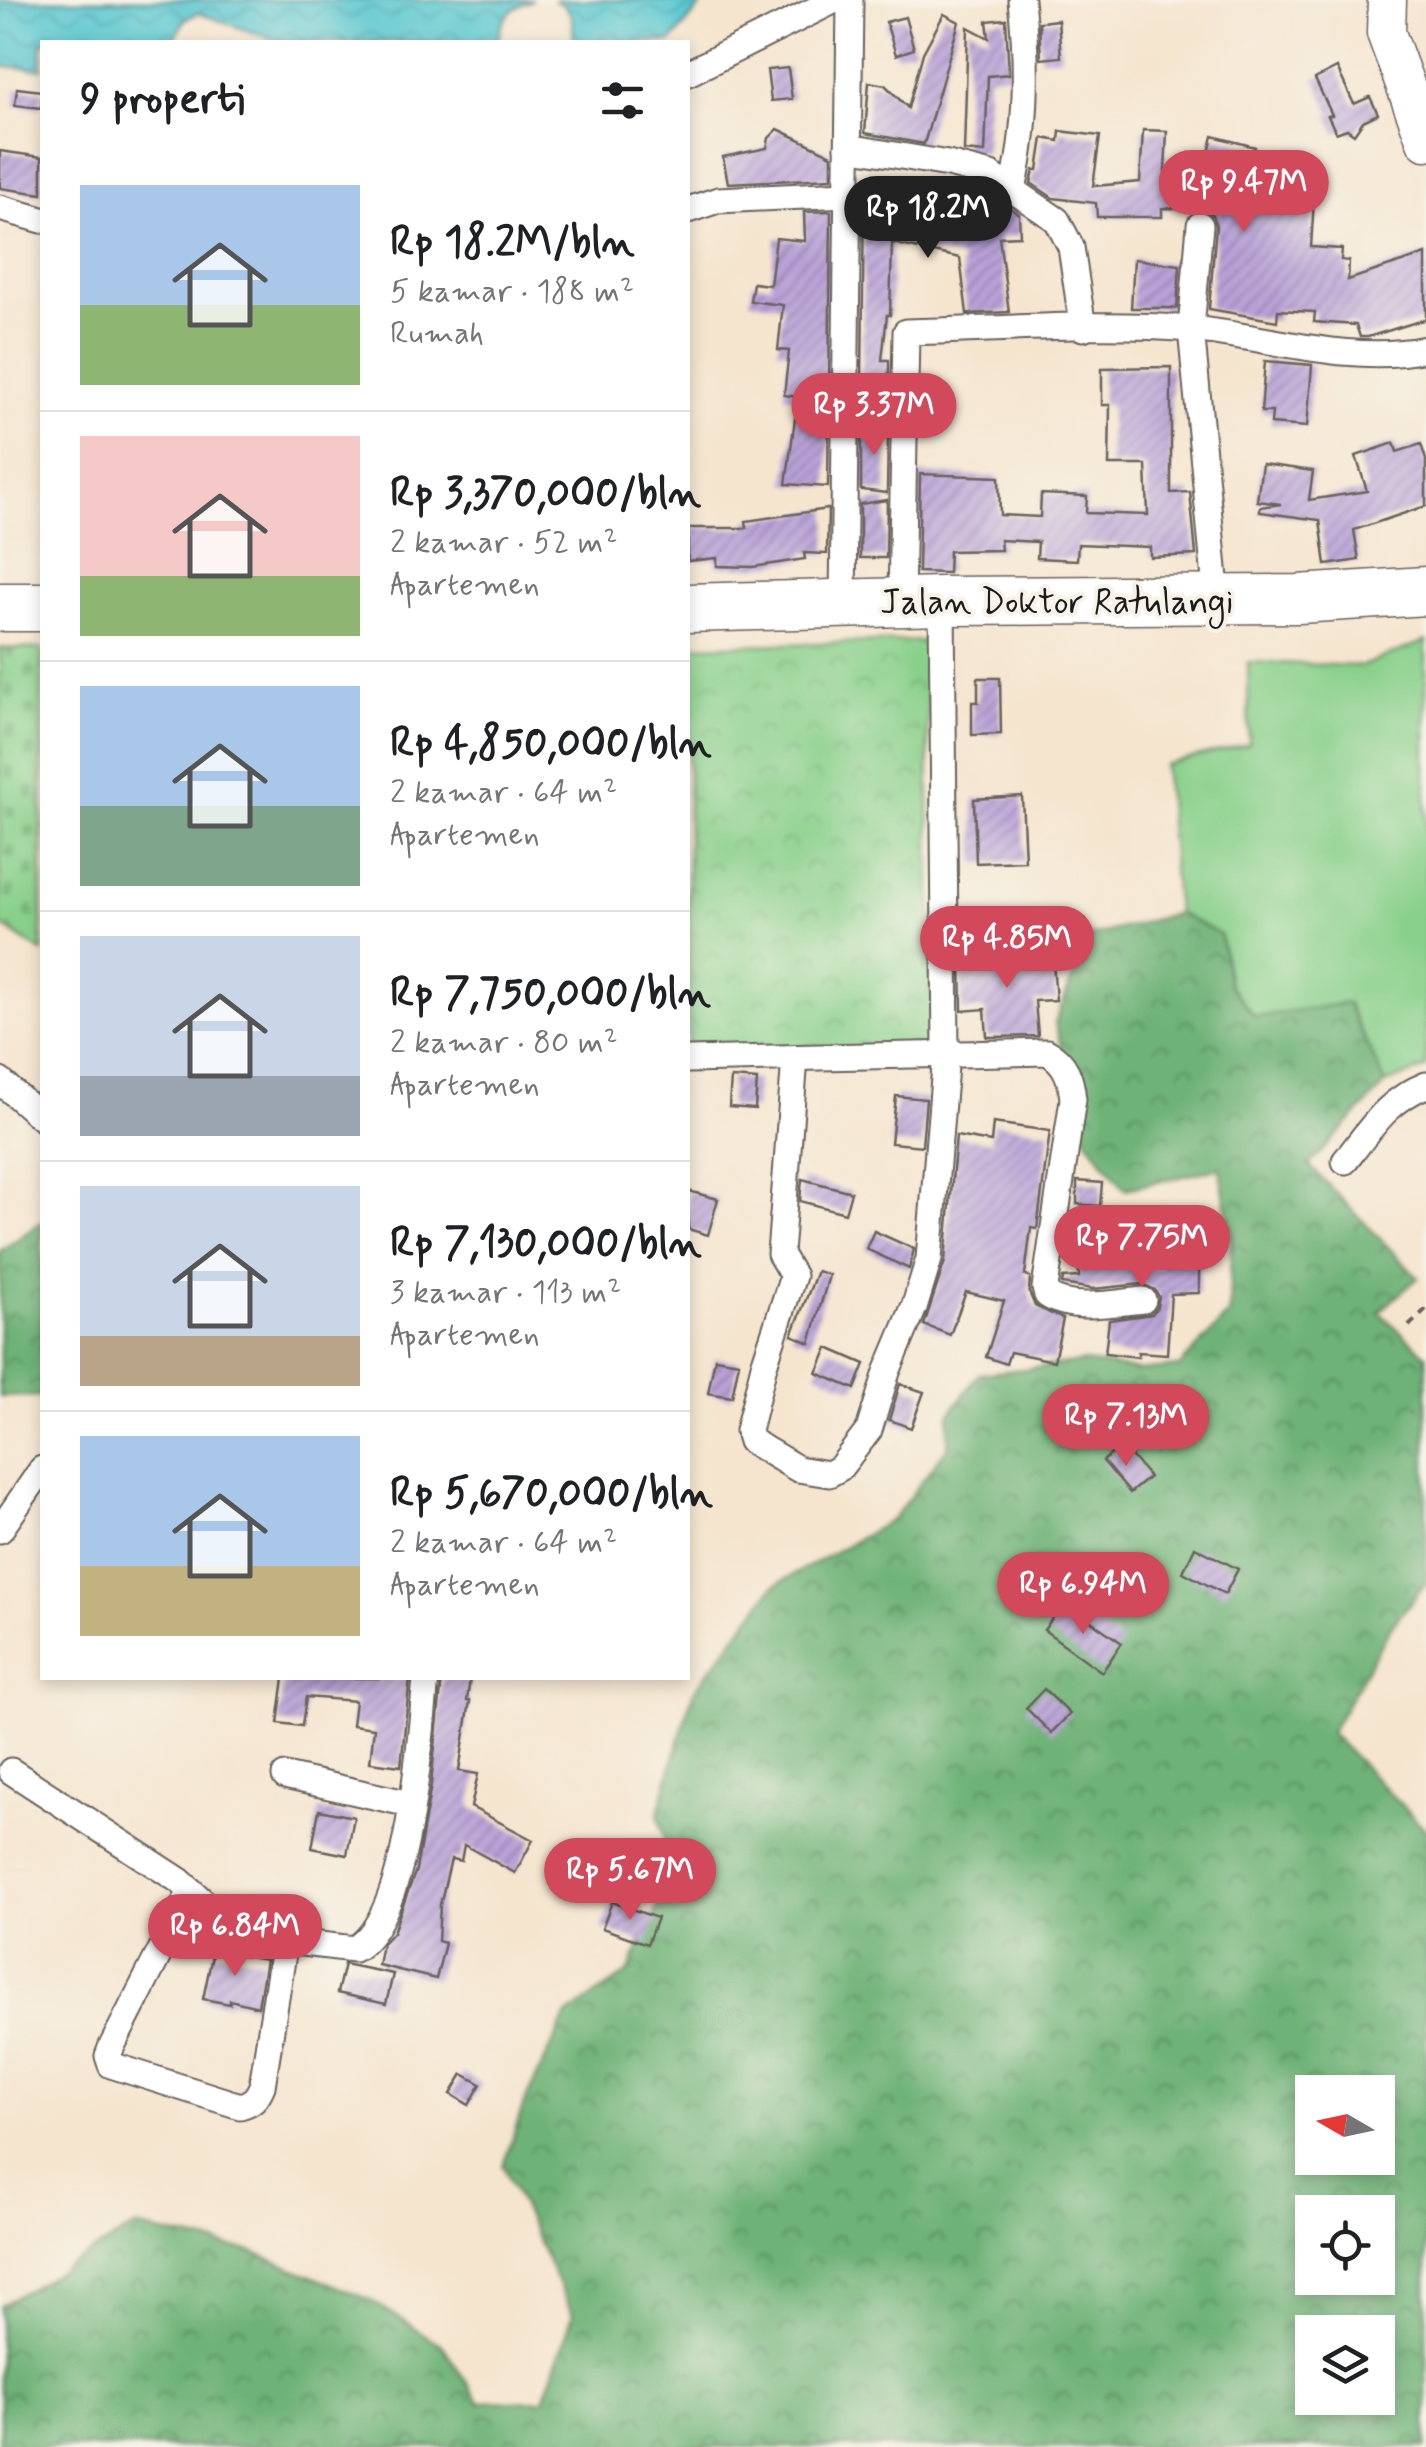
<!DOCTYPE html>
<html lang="id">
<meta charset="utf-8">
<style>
:root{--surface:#fff;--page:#f6f6f6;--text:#202124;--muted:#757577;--line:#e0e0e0;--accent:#d1495b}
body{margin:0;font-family:Mynerve,sans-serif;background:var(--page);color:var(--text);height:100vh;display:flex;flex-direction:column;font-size:38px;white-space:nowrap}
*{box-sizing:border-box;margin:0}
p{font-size:32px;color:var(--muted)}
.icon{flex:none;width:55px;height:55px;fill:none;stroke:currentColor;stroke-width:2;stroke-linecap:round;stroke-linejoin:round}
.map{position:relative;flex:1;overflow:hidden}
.details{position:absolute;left:40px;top:40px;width:650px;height:1640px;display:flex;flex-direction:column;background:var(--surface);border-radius:0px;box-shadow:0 5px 15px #0003}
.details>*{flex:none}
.needle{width:65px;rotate:279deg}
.tools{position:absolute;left:1295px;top:2075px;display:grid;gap:20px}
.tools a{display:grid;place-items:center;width:100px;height:100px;border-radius:0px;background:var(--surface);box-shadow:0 5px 15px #0003;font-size:50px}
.price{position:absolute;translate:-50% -85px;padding:0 22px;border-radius:35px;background:var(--accent);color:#fff;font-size:32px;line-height:65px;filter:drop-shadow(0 2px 5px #0008)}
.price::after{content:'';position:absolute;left:50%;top:60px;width:30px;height:22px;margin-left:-15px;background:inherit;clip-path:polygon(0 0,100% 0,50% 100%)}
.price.current{background:#222;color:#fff}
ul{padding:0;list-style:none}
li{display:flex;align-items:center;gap:30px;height:250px;padding:0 40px}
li+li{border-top:2px solid var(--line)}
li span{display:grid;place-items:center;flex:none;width:280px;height:200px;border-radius:0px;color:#555}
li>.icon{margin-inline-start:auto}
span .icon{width:120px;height:120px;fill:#fffc;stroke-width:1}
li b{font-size:42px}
h2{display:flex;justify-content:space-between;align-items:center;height:120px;padding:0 40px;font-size:42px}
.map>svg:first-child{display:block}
.grass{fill:#89d08b;stroke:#527654;stroke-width:2.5}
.forest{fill:url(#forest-crowns);stroke:#45674a;stroke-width:2.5;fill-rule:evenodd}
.cemetery{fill:url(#cemetery-stones);stroke:#527654;stroke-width:2.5}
.park{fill:url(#park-crowns);stroke:#527654;stroke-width:2.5}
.water{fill:url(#water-waves);stroke:#3b7276;stroke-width:2.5}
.building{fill:url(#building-hatch)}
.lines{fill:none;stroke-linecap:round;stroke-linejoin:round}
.street-casing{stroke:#68625b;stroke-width:29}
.secondary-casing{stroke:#68625b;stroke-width:41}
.highway-casing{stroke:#68625b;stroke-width:51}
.path{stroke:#68625b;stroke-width:4;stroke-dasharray:8 8;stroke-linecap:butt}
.street{stroke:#fff;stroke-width:25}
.secondary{stroke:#fff;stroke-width:38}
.highway{stroke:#fff;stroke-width:48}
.labels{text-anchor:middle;stroke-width:8;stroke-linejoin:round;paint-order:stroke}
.street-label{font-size:35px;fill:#1c1c1c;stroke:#f7f3e8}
</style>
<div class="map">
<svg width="1426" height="2447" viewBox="0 0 1426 2447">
<defs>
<pattern id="forest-crowns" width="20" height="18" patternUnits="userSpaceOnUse" patternTransform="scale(2.5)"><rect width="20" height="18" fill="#6eb277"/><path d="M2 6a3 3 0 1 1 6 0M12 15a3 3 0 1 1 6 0" fill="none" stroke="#5a9061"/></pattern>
<pattern id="cemetery-stones" width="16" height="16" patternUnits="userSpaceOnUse" patternTransform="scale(2.5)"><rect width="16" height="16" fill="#89d08b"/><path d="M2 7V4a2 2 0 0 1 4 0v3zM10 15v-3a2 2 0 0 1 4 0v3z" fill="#76b277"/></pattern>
<pattern id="park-crowns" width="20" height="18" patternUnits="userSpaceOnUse" patternTransform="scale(2.5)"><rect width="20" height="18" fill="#89d08b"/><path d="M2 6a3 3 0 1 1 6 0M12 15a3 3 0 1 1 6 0" fill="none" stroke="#76b277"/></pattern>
<pattern id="water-waves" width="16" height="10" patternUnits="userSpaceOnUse" patternTransform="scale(2.5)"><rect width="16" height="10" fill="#5ac8d0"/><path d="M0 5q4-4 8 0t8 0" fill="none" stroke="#4eabb2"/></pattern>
<pattern id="building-hatch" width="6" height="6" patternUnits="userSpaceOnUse" patternTransform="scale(2.5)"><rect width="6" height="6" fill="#b9a2d8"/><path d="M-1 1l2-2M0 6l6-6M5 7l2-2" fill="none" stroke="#9683ae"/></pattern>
</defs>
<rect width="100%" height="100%" fill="#f7f3e8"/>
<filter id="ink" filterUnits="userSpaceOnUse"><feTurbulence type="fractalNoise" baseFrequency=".01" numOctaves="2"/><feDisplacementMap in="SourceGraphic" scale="20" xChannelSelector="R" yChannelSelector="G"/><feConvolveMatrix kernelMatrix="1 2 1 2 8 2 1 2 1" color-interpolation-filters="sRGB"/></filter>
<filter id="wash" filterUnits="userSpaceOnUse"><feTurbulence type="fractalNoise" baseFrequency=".0048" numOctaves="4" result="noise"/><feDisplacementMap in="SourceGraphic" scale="40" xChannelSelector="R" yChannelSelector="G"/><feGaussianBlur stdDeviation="2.25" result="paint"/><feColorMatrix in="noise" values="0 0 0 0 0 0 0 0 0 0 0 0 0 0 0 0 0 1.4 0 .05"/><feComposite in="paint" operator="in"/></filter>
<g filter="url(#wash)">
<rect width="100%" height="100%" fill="#f5e5cf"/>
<polygon class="grass" points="1426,641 1426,1068 1386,1084 1347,1003 1255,1017 1229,985 1220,934 1177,913 1164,765 1249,744 1248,662 1362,666"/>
<g class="forest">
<path d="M1177,913L1220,934L1229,985L1255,1017L1347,1003L1386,1084L1309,1165L1418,1278L1379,1312L1426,1355V1583L1390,1628L1330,1733L1426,1830V2447H0V2306L135,2227L250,2251L369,2299L443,2346L479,2402L544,2400L573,2315L503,2166L525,2101L567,2015L628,1973L673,1871L658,1814L693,1692L774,1586L893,1519L948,1447L949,1415L979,1374L1085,1362L1138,1371L1179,1367L1229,1314L1231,1238L1220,1168L1125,1189L1086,1138L1055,1023L1089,937ZM1312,2092H1378V2158H1312ZM1312,2212H1378V2278H1312ZM1312,2332H1378V2398H1312Z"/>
<polygon points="42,1222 42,1396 0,1397 0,1251"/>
</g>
<polygon class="cemetery" points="0,648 42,649 42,952 0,924"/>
<polygon class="park" points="926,641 934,1051 688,1056 688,646"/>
<g class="water">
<path d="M0,0H533C510,7 501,18 498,42H281L198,13L185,19L173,42H42V69L0,66Z"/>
<path d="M553,0H706L671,42H573C574,23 574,7 553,0Z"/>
</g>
<g id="blocks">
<g class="building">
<polygon points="944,14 959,22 924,144 865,133 869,82 885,85 908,108 923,53"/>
<polygon points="905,17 914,49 896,55 886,22"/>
<polygon points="1006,19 1009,74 988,76 985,153 964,151 968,27 989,38 987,21"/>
<polygon points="1058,20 1061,57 1041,59 1039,22"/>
<polygon points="788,68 792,99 771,101 767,70"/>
<polygon points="1337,68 1354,104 1370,97 1378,114 1363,121 1354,134 1347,129 1336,133 1328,116 1332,115 1315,79"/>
<polygon points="17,88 42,91 41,108 15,105"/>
<polygon points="778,129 832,155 832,178 728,183 723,157 767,148 769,138"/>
<polygon points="1143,130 1167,131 1165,171 1204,173 1213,136 1255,147 1245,185 1300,189 1300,199 1314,200 1311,247 1342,249 1341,260 1349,261 1348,280 1426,254 1426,319 1368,337 1360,337 1356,325 1314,322 1315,312 1278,310 1277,321 1209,309 1216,226 1214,217 1207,209 1162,208 1162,217 1097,217 1096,203 1053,198 1031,183 1034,170 1038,170 1043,138 1059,141 1060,131 1100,136 1093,186 1140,182"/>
<polygon points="0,151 42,157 42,194 0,188"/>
<polygon points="864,190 911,198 918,207 951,211 995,211 995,206 1007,206 1019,214 1020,236 999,237 1009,312 967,314 960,258 892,243 890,315 887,315 882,360 889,360 889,380 885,384 862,381"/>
<polygon points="831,211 828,487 786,484 798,397 784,395 789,351 778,350 783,305 750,301 753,283 770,285 776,238 805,241 804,212"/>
<polygon points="1134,259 1180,265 1177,308 1131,308"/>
<polygon points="1265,361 1312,365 1307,427 1271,424 1272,412 1261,412"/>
<polygon points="1171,367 1171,493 1190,492 1196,555 1150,557 1150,547 1078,544 1077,560 1037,558 1038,542 1000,540 1001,550 949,551 948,573 918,572 920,474 999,477 1000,515 1040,517 1041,494 1087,496 1086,513 1148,515 1146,465 1109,465 1110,405 1102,405 1102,368"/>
<polygon points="861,424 888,427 887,493 861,490"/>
<polygon points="1394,443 1397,452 1421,444 1426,460 1426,506 1354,530 1359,560 1326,565 1320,520 1260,512 1260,507 1281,504 1257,501 1262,464 1313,471 1309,500 1367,491 1356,456"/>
<polygon points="887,500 886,558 860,558 860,504"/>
<polygon points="828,509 827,554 804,553 805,559 753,567 717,566 717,558 688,561 688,528 747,528 746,521"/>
<polygon points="978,678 1000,678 1001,734 972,735 972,702 978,702"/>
<polygon points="1022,796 1025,861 976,863 974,799"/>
<polygon points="1024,942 1026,965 1053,962 1056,1000 1035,1001 1038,1036 987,1037 985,1009 962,1011 961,961 999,958 997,944"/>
<polygon points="731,1078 757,1080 755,1109 729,1107"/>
<polygon points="896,1096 926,1099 922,1146 891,1143"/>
<polygon points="993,1123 1050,1131 1037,1229 1031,1228 1025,1275 1030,1277 1029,1292 1035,1306 1063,1319 1054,1361 1010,1352 1006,1364 986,1357 1004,1301 966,1292 950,1335 924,1325 945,1261 956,1136 991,1142"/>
<polygon points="802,1179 851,1192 845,1213 800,1201"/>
<polygon points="1077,1181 1102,1183 1100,1206 1077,1204"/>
<polygon points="688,1191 718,1199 708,1235 688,1229"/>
<polygon points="874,1231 914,1249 909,1269 866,1249"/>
<polygon points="1205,1237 1204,1266 1199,1266 1199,1293 1171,1294 1167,1354 1138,1352 1138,1357 1105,1353 1109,1320 1152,1314 1157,1307 1159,1297 1155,1290 1142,1284 1093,1289 1062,1284 1063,1278 1079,1277 1078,1240 1109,1239 1110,1266 1161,1268 1163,1238"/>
<polygon points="817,1271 829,1275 810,1343 792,1335"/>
<polygon points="828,1348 865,1364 855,1389 817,1373"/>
<polygon points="715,1358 739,1362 732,1397 708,1393"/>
<polygon points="900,1384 924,1392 911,1428 889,1420"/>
<polygon points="1122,1445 1149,1477 1130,1493 1103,1461"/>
<polygon points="1195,1547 1238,1569 1225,1594 1183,1572"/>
<polygon points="1064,1602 1122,1643 1102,1672 1044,1630"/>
<polygon points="284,1678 410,1678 401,1766 370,1762 374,1728 352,1725 355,1701 306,1697 302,1726 278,1723"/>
<polygon points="442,1678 470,1678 467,1701 470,1701 459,1771 478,1774 471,1807 533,1840 515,1873 464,1845 461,1861 451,1859 440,1905 438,1941 445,1943 436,1979 378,1965 382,1944 393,1932 416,1870 431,1785"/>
<polygon points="1044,1689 1070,1714 1051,1733 1026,1708"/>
<polygon points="319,1810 354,1817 347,1855 312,1848"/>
<polygon points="612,1902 657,1918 647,1944 602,1928"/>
<polygon points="213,1951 266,1960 258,2007 230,2000 230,2004 203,1999"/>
<polygon points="344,1964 393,1974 386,2004 337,1993"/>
<polygon points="463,2074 481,2084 469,2105 451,2094"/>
</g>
</g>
</g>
<g filter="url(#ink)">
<use href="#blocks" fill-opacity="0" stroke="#68625b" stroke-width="2.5"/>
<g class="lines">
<defs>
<g id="street">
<polyline points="688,73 835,0"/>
<polyline points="848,147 948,164 991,175 1057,220 1071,247 1083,328"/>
<path d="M1013,189C1028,126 1028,64 1021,0"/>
<polyline points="0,208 42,220"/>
<polyline points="688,210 718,200 847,194"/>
<polyline points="1200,225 1191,329 1217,600"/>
<path d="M901,602L906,332C1000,330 1097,321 1190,329C1267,336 1349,365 1426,349"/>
<polyline points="843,604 850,0"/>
<polyline points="795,1058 780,1254 793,1276 764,1365 748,1431 751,1441 798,1469 829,1474 840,1468 869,1430 887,1372 915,1305 929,1259 946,1054 942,601"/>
<path d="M688,1060L1047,1052C1066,1062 1071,1079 1073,1099L1045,1288L1047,1295C1072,1312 1114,1303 1143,1300"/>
<polyline points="0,1081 42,1118"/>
<path d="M1345,1161C1371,1129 1386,1101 1426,1085"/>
<polyline points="0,1530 42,1469"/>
<path d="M11,1771L180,1881L224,1920L285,1941L354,1949C410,1918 420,1740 426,1678"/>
<polyline points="285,1776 410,1804"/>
<path d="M191,1891L111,2048L108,2056L111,2065L240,2106C252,2103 257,2098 262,2086L285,1941"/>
</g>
<polyline id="secondary" points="1387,0 1386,33 1426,141"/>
<g id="highway">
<polyline points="0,607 42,607"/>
<polyline points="688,608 942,601 1298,599 1426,591"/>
</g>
</defs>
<use href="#street" class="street-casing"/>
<use href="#secondary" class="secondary-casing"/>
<use href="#highway" class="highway-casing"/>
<polyline class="path" points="1409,1326 1426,1309"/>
<use href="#street" class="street"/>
<use href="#secondary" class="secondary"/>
<use href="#highway" class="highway"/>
</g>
</g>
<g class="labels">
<g class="street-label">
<text x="1057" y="613">Jalan Doktor Ratulangi</text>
</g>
</g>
</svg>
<div class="tools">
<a><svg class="needle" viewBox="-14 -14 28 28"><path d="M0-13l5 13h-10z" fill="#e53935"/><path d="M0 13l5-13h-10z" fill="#757577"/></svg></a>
<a><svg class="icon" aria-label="locate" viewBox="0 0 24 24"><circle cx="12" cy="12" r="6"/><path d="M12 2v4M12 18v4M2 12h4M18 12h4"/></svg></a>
<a><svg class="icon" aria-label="layers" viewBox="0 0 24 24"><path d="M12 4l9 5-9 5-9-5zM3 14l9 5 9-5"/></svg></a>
</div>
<b class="price" style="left:1244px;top:235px">Rp 9.47M</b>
<b class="price current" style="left:928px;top:261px">Rp 18.2M</b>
<b class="price" style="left:874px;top:458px">Rp 3.37M</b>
<b class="price" style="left:1007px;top:991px">Rp 4.85M</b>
<b class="price" style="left:1142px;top:1290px">Rp 7.75M</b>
<b class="price" style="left:1126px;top:1469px">Rp 7.13M</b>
<b class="price" style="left:1083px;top:1637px">Rp 6.94M</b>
<b class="price" style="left:630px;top:1923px">Rp 5.67M</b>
<b class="price" style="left:235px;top:1979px">Rp 6.84M</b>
<section class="details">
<h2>9 properti<svg class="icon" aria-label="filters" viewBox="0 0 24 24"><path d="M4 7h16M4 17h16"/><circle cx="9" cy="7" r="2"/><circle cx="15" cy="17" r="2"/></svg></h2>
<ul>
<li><span style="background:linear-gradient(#a9c7e8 60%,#8fb573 0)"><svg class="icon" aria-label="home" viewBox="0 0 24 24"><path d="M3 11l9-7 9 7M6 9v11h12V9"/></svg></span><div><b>Rp 18.2M/bln</b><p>5 kamar · 188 m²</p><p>Rumah</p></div></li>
<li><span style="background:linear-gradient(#f6c9c9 70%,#8fb573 0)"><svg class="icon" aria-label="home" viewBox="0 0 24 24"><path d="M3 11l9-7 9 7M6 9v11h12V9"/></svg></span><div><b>Rp 3,370,000/bln</b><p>2 kamar · 52 m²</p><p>Apartemen</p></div></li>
<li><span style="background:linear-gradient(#a9c7e8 60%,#7fa58c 0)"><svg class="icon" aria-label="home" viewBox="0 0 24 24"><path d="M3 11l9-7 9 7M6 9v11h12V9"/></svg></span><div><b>Rp 4,850,000/bln</b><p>2 kamar · 64 m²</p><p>Apartemen</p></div></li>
<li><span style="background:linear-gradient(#c9d6e8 70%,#9aa5b1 0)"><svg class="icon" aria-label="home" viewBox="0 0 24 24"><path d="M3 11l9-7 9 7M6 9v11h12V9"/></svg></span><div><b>Rp 7,750,000/bln</b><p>2 kamar · 80 m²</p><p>Apartemen</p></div></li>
<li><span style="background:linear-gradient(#c9d6e8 75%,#b9a48a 0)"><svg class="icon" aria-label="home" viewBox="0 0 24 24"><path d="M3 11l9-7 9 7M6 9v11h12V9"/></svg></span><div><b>Rp 7,130,000/bln</b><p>3 kamar · 113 m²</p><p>Apartemen</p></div></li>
<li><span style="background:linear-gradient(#a9c7e8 65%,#c2b280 0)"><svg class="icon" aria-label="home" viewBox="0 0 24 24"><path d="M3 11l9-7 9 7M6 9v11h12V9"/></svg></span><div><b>Rp 5,670,000/bln</b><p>2 kamar · 64 m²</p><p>Apartemen</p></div></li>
</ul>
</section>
</div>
